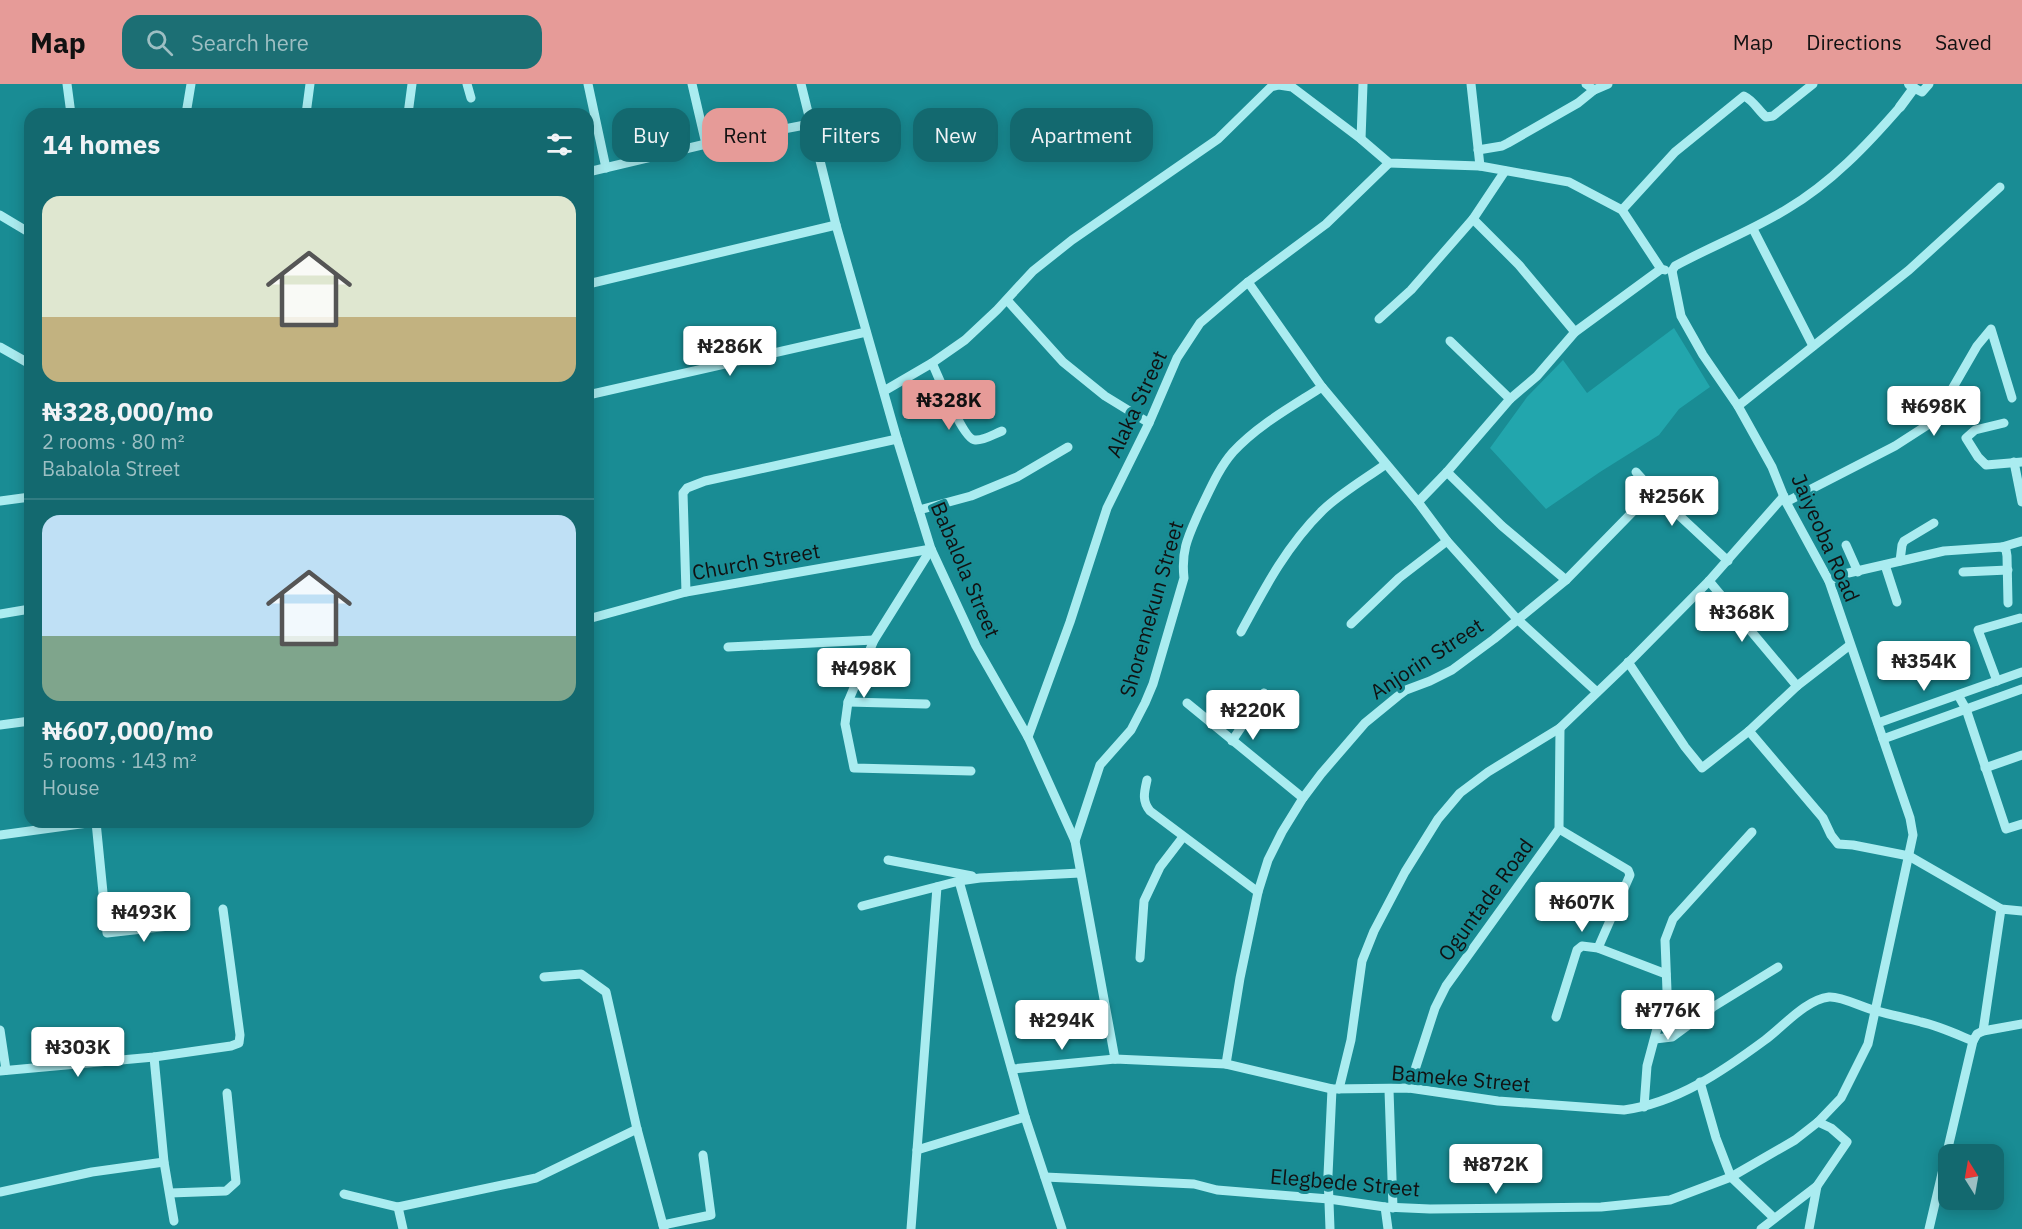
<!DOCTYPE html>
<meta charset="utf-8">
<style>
:root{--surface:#13696f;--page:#1c6f74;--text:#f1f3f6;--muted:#9dbfc3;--line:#327c82;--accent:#e69b98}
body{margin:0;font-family:"IBM Plex Sans",sans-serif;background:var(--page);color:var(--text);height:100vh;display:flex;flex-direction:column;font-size:22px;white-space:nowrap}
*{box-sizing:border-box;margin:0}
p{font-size:20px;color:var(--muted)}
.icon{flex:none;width:33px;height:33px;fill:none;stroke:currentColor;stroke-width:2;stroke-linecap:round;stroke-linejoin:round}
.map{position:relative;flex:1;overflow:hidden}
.side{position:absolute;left:24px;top:24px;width:570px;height:720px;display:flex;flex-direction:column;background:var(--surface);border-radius:18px;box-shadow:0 3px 15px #0003}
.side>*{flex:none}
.hud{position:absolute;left:612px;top:24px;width:570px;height:54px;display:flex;gap:12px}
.needle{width:39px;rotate:349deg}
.fabs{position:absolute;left:1938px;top:1060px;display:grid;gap:12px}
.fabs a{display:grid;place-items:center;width:66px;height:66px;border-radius:12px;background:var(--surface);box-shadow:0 3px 15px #0003;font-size:30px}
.price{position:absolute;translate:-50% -51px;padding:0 14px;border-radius:6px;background:#fff;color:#222;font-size:20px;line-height:39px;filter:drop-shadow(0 2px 3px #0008)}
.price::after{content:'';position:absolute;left:50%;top:36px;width:18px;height:14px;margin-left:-9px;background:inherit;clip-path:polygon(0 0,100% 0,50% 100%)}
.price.active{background:var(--accent);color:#111}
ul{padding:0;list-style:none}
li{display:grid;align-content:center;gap:12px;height:318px;padding:0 18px}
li+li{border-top:2px solid var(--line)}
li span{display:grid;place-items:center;height:186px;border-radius:18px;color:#555}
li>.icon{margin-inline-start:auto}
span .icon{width:108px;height:108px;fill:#fffc;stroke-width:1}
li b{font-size:26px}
h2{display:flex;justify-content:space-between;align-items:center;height:72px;padding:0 18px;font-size:26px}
.tag{padding:0 21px;border-radius:18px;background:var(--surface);box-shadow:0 3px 15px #0003;font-size:21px;line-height:54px}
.tag.active{background:var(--accent);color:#111}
header{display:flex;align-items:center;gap:36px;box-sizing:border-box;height:84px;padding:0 30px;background:var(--accent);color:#111}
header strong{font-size:28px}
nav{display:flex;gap:33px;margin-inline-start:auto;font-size:21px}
.search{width:420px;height:54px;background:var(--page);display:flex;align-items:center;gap:15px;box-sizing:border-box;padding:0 21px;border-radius:18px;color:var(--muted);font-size:22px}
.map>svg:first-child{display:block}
.green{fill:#22a6ad}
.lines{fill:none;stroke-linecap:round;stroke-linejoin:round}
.minor{stroke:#aaecf0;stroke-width:9}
.tertiary{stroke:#aaecf0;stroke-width:10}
.labels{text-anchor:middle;stroke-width:6;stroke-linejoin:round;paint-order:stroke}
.street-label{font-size:21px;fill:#111;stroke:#198c94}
</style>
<header>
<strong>Map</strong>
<div class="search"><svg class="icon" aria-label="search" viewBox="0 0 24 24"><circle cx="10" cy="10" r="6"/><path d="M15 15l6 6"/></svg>Search here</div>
<nav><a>Map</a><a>Directions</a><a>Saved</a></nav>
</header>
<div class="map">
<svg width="2022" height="1145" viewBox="0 0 2022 1145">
<rect width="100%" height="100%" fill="#198c94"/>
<polygon class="green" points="1674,244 1710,303 1679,325 1659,351 1600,388 1546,425 1490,364 1527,313 1563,276 1587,309"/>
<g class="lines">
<g class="minor">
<polyline points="67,0 71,30"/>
<polyline points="467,0 471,14"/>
<polyline points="588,0 606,84"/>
<polyline points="692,0 706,60"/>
<polyline points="801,0 836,141 897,355 931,465 976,562 1028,653 1075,757 1115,975"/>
<polyline points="1471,0 1480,82"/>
<polyline points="1586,0 1594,6 1608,0"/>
<polyline points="1914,4 1922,8 1929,0"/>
<polyline points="186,30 191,0"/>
<polyline points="306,30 310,0"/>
<polyline points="408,30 412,0"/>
<polyline points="1361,55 1363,0"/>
<polyline points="1478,66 1502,62 1508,59 1578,19 1594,6"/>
<polyline points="588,88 706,60 810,40"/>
<path d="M1622,126L1675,68L1744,12C1753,16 1758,26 1766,33L1773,32L1813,0"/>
<polyline points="0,131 30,149"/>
<polyline points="1473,135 1519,181 1575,248"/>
<polyline points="1753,145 1813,262"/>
<path d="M1672,187L1675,182C1712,162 1751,147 1787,125C1831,99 1867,61 1900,23"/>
<polyline points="1248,198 1322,303 1418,418 1447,457 1517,535 1597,608"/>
<polyline points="588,200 836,141"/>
<polyline points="1007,216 1063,278 1105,312 1149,339"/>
<polyline points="1379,235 1411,206 1473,135 1505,87"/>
<polyline points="1450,257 1510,315"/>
<polyline points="0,263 30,280"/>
<path d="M932,279C938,291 963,356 975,356C983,357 994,350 1002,347"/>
<polyline points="884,307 932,279 965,256 997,226 1033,187 1072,156 1218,55 1271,3 1279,1 1292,3 1361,55 1389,79 1480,82 1569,98 1622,126 1661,185"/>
<polyline points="588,311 866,248"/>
<polyline points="1738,322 1909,186 2000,103"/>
<polyline points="2004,339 1975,346 1966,354 1978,373 1986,381 2022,378"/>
<polyline points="2014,378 2022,418"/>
<polyline points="1447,388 1502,442 1566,496"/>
<polyline points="1636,388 1653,407 1728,477"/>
<polyline points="0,417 30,413"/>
<polyline points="1418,418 1447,388 1510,315 1537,292 1575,248 1661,185 1665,186"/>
<polyline points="1786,418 1895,362 1926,342 1944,319 1977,262 1991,245 2012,314"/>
<polyline points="919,426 971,412 1017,393 1068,363"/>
<polyline points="1846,461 1858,488"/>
<polyline points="2002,463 2022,457"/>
<polyline points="931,465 874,556 848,618 845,640 854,684 971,687"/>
<polyline points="1900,477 1902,461 1904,457 1934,439"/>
<polyline points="1885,481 1897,518"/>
<polyline points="1963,488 2008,486"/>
<polyline points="1709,497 1797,602"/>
<polyline points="1829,497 1844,490 1944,467 2002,463 2006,466 2007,472 2008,519"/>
<polyline points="686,508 683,409 687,404 705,397 897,355"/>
<polyline points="0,530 30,525"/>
<polyline points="588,535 686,508 931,465"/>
<polyline points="1351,540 1399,494 1447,457"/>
<path d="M1241,548C1264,505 1287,461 1323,426C1341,409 1365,395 1386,380"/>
<polyline points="728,563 874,556"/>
<polyline points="1628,578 1685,663 1702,684 1749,647 1797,602 1850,561"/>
<polyline points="1997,597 1978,546 2020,534"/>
<polyline points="1958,611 1966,625 2006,745 2022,740"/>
<polyline points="848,618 926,620"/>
<polyline points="1187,619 1303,714"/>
<polyline points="1878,639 2022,588"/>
<polyline points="0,641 30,637"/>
<polyline points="1749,647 1823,734 1831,751 1838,760 1853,761 1909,772 2001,825 2022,827"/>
<polyline points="1028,653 1070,538 1107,424 1149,339 1177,274 1200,239 1248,198 1326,140 1389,79"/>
<polyline points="1883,655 2022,605"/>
<polyline points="1232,657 1264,609"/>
<polyline points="1985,684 2022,671"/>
<path d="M1147,696C1144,709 1142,717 1150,727L1258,808"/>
<polyline points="96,738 107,849 178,841"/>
<polyline points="1559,745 1628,786 1630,791 1598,864"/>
<polyline points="0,751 95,738"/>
<path d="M1075,757L1100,681L1131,646L1145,619L1153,600L1184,494C1181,466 1188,453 1199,428C1209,408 1218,385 1233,368C1258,341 1291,323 1322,303"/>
<polyline points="888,776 972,792"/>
<polyline points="959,797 1025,1033 1062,1145"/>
<polyline points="862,822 959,797 980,794 1080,789"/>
<polyline points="1140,874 1144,817 1160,783 1183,753"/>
<polyline points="544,893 581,890 606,908 637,1045 664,1145"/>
<polyline points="1556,933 1577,866 1582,862 1598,864 1666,890"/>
<polyline points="0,946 6,986"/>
<polyline points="1983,947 2001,825"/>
<polyline points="1655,955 1672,953 1713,923 1778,883"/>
<polyline points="154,973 164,1078 174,1137"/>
<polyline points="1226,980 1240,894 1258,808 1268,776 1282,748 1303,714 1321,690 1365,639 1398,612 1406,606 1430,597 1452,586 1494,555 1566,496 1653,407"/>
<path d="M1012,985L1115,975L1226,980L1332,1005L1409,1004L1498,1017L1624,1026C1677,1019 1723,987 1765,956C1784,942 1805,916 1829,913C1842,912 1863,924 1877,927C1891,931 1907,934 1921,938C1939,942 1956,950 1973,957L1977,950L1983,947L2022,940"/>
<polyline points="0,987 154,973 231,962 239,959 240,951 223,825"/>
<polyline points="1700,998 1716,1054 1731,1093 1774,1134"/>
<polyline points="1409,1004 1435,924 1446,902 1559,745 1560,644"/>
<polyline points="1339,1005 1351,956 1362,877 1374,847 1405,788 1438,735 1460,709 1488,688 1560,644 1632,575 1709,497 1784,412"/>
<polyline points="1389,1006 1393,1124"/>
<polyline points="1644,1023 1647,982 1667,907 1665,856 1673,835 1752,748"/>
<polyline points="917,1066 1025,1033"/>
<polyline points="1045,1093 1194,1100 1217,1106 1329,1115 1385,1123 1430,1125 1601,1123 1670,1116 1731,1093 1795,1056 1818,1038 1841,1014 1868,960 1913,751 1910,734 1829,497 1786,418 1772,383 1738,322 1703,271 1681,232 1672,187"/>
<polyline points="0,1108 92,1088 164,1078"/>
<polyline points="170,1109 226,1107 236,1098 227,1009"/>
<polyline points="344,1110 398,1123 536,1094 637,1045"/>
<polyline points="398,1123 403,1145"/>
<polyline points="1385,1123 1388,1145"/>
<polyline points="663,1141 711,1131 703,1071"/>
<polyline points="911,1145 937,803"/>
<polyline points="1330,1145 1328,1091 1332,1005"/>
<polyline points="1761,1145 1817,1102 1847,1058 1831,1044 1818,1038"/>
<polyline points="1809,1145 1817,1102"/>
<polyline points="1929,1145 1973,957"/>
</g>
<polyline class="tertiary" points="1900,23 1914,4 1909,0"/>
</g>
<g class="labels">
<g class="street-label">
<text transform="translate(1137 320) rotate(-65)" y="7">Alaka Street</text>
<text transform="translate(1825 454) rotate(66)" y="7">Jaiyeoba Road</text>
<text transform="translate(756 478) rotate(-10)" y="7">Church Street</text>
<text transform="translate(965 486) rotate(67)" y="7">Babalola Street</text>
<text transform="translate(1152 525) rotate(-74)" y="7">Shoremekun Street</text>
<text transform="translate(1427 575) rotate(-33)" y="7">Anjorin Street</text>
<text transform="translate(1486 816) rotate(-54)" y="7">Oguntade Road</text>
<text transform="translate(1461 995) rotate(5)" y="7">Bameke Street</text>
<text transform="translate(1345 1099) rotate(5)" y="7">Elegbede Street</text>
</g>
</g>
</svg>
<div class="fabs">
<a><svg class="needle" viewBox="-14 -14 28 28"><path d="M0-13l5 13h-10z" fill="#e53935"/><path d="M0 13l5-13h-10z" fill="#9dbfc3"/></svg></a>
</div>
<b class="price" style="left:730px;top:293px">₦286K</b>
<b class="price active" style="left:949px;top:347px">₦328K</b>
<b class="price" style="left:1934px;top:353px">₦698K</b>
<b class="price" style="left:1672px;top:443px">₦256K</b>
<b class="price" style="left:1742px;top:559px">₦368K</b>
<b class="price" style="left:1924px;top:608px">₦354K</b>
<b class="price" style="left:864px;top:615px">₦498K</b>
<b class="price" style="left:1253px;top:657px">₦220K</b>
<b class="price" style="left:1582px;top:849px">₦607K</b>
<b class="price" style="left:144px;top:859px">₦493K</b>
<b class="price" style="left:1668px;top:957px">₦776K</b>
<b class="price" style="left:1062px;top:967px">₦294K</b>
<b class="price" style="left:78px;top:994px">₦303K</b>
<b class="price" style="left:1496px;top:1111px">₦872K</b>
<div class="hud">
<a class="tag">Buy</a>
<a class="tag active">Rent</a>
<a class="tag">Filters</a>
<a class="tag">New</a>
<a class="tag">Apartment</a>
</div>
<section class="side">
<h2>14 homes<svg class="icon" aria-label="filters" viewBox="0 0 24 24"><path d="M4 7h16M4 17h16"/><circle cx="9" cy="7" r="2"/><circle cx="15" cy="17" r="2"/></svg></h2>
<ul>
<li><span style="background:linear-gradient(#dfe7d0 65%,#c2b280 0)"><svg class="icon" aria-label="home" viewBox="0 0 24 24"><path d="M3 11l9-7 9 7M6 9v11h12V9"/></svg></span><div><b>₦328,000/mo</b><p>2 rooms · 80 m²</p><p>Babalola Street</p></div></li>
<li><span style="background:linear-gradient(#bfe0f5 65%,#7fa58c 0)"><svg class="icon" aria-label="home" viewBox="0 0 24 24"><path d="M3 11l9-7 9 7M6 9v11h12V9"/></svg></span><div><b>₦607,000/mo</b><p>5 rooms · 143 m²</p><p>House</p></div></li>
</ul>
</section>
</div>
